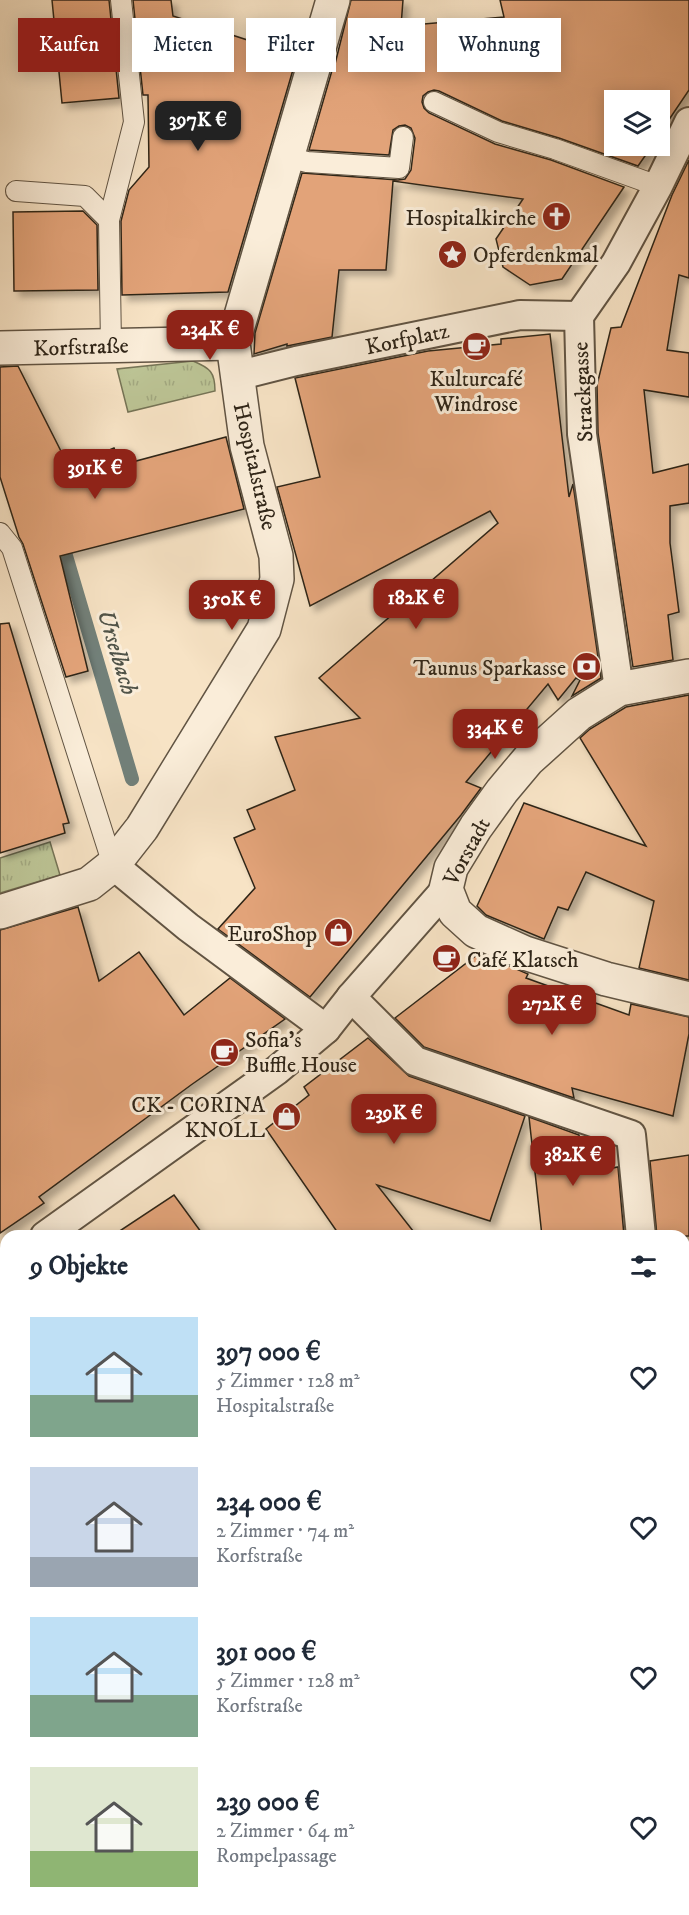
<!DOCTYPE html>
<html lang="de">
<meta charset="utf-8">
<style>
:root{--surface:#fff;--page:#f6f6f7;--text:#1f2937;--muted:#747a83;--accent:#8f2418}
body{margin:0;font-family:"IM FELL DW Pica",serif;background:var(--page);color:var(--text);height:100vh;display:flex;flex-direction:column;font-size:22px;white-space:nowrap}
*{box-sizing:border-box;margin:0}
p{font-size:20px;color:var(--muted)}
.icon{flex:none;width:33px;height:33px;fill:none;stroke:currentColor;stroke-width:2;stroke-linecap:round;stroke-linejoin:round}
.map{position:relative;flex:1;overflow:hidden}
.sheet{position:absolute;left:0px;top:1230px;width:690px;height:686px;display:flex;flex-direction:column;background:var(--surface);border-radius:18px 18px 0 0;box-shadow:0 3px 15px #0003}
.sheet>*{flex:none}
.top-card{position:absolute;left:18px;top:18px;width:654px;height:54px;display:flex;gap:12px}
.fabs{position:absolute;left:604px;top:90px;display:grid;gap:12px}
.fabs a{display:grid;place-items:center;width:66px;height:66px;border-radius:0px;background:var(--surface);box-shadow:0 3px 15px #0003;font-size:30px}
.price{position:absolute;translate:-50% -51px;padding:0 14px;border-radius:12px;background:var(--accent);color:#fff;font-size:20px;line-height:39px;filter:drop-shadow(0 2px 3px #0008)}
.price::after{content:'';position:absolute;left:50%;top:36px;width:18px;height:14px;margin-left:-9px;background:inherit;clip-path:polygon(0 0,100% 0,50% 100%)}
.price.selected{background:#222;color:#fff}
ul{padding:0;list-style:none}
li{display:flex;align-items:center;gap:18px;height:150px;padding:0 30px}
li span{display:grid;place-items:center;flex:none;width:168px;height:120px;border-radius:0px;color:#555}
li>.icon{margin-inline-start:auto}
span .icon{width:72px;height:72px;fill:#fffc;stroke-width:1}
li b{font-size:26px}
h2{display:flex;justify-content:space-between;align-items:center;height:72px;padding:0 30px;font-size:26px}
.tag{padding:0 21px;border-radius:0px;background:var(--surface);box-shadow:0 3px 15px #0003;font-size:21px;line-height:54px}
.tag.selected{background:var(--accent);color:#fff}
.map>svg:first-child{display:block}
.grass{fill:url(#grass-tufts);stroke:#767456;stroke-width:1.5}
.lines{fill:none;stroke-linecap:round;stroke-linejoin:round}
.stream{stroke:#728079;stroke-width:14}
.building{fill:#e2a379;stroke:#2f2518;stroke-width:1.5;filter:url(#shadow)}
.service-casing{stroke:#615443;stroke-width:22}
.pedestrian-casing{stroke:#615443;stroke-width:32}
.minor-casing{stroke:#615443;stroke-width:36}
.service{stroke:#faedd9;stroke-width:20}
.pedestrian{stroke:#faedd9;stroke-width:28}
.minor{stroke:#faedd9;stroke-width:33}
.labels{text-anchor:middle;stroke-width:6;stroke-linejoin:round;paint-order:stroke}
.poi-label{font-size:22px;fill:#2f2518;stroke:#faedd9;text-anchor:end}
.street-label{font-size:22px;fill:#2f2518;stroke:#faedd9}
.water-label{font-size:24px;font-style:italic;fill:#505348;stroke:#faedd9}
</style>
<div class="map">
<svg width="689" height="1915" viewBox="0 0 689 1915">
<defs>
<pattern id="grass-tufts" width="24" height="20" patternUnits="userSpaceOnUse" patternTransform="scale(1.5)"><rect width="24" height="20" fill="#bcc495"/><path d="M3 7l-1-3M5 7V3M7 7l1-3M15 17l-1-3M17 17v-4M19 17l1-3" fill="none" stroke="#a2a880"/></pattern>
<filter id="shadow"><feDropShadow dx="5.5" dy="5.5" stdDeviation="3" flood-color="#0004"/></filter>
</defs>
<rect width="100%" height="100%" fill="#f7e3c5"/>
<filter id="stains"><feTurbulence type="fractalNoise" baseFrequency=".00333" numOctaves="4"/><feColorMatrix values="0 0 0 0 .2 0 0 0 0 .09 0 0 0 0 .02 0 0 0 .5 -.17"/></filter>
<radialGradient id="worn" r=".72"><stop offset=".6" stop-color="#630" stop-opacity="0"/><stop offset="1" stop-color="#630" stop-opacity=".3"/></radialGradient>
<g class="grass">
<path d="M193,361C210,368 215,372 215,391L128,412L117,369Z"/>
<polygon points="50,842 60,875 0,893 0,858"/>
</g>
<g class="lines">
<polyline class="stream" points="61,539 132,779"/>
</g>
<g class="building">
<polygon points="52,0 109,0 119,98 62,103"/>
<polygon points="133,0 171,0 173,16 297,56 228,292 122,295 121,221 129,190 149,167 148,95 143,95"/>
<polygon points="351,0 403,0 401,26 504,17 500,0 689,0 689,90 660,133 660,100 615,100 615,146 652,146 638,166 559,138 502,121 439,91 434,90 428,92 423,96 422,102 424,108 429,113 495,144 551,160 624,187 562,279 530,285 503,267 496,239 523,199 393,181 386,270 339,270 332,337 287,346 287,344 254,354 255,333 302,173 398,180 405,179 411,170 415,138 411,128 405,125 399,126 393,130 389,155 309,150 333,67 334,68"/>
<polygon points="689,160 689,278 679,275 667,350 689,353 689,397 644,390 653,473 689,464 689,503 670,506 670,543 679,612 668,615 673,660 633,667 598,433 597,385 611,328 621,327 672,195"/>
<polygon points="83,211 97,225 98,290 14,291 13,212"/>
<polygon points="550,334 569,497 573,484 601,678 572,696 580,680 576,678 558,700 548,684 466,782 481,788 461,815 310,997 218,929 255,888 234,838 255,829 247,810 295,790 275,737 360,718 319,678 498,523 490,511 310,606 277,487 320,477 295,378 428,351 501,344 501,339"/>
<polygon points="18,366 69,467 114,448 121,465 226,437 244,509 60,556 88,671 66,677 23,544 19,537 0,477 0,367"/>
<polygon points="9,623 69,823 63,824 65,833 0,853 0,624"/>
<polygon points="689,695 689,980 639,968 654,901 586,872 568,910 558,907 544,939 486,915 477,906 524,803 646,846 580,738 590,729 626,707"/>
<polygon points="78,907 99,981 139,952 184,1015 230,978 285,1019 191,1085 39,1197 44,1203 0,1233 0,930"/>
<polygon points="477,952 528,974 526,978 629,1015 631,1004 689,1017 689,1034 673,1116 572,1088 574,1098 424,1047 395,1018 478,954"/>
<polygon points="368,1038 409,1076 525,1116 490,1221 377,1185 417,1236 340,1236 266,1129 309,1095 304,1087"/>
<polygon points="529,1117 579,1135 585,1173 618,1167 624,1236 542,1236"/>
<polygon points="689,1155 689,1236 657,1236 650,1161"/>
<polygon points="174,1195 204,1236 112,1236"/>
</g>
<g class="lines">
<defs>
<g id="service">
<polyline points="434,102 498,132 555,149 658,186"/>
<polyline points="287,157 307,162 399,168 403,137"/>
<polyline points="16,191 85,196 109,220"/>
<polyline points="111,345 109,220 134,122 121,0"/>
<polyline points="0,533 12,548 113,865"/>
<polyline points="684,1456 689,1455"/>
<polyline points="684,1490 689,1499"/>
</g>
<g id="pedestrian">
<polyline points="236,376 296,361 520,315 579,316"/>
<polyline points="619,689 582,434 579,316 616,263 658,186 689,122"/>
<polyline points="113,865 188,927 326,1029"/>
<polyline points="351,997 415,1061 631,1135 641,1236"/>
<polyline points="45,1236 277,1070 326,1029 351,997 446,889"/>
<polyline points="0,1268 6,1264"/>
<polyline points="0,1540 6,1537"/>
<polyline points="0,1574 6,1587"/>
<polyline points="130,1910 131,1915"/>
<polyline points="250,1915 262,1910"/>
</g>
<g id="minor">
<polyline points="0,348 233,343"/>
<polyline points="689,676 619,689 579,714 528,760 502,791 476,827 451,868 446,889 455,912 476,931 525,953 606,979 689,999"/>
<polyline points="0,912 89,884 113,865 142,828 264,629 277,579 276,556 247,446 233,343 333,0"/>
<polyline points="684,1684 689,1680"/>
</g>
</defs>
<use href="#service" class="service-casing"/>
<use href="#pedestrian" class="pedestrian-casing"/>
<use href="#minor" class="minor-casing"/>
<use href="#service" class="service"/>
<use href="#pedestrian" class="pedestrian"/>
<use href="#minor" class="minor"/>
</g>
<defs>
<symbol id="church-disc" viewBox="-11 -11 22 22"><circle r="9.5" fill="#8f2418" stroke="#faedd9"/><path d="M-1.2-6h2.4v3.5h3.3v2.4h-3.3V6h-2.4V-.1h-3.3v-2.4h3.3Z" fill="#fff"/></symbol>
<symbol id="sight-disc" viewBox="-11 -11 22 22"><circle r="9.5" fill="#8f2418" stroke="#faedd9"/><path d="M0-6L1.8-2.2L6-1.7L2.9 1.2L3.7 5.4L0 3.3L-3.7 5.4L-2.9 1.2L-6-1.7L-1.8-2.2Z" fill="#fff"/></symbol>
<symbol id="cafe-disc" viewBox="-11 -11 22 22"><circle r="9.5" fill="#8f2418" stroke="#faedd9"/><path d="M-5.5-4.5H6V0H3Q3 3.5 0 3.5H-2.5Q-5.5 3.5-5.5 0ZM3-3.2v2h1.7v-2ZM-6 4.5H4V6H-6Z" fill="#fff"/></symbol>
<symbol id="bank-disc" viewBox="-11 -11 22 22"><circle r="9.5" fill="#8f2418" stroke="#faedd9"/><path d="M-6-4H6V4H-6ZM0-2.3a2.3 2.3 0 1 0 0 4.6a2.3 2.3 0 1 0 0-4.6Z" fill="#fff"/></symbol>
<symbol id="shop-disc" viewBox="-11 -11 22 22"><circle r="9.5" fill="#8f2418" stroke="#faedd9"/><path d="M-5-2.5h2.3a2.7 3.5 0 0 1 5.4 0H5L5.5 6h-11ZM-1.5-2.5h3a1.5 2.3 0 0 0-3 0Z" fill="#fff"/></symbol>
</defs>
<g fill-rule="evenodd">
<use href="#church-disc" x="540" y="200" width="33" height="33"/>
<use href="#sight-disc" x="436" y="238" width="33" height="33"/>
<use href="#cafe-disc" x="460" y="330" width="33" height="33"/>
<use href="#bank-disc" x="570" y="650" width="33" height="33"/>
<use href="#shop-disc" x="322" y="916" width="33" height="33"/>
<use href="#cafe-disc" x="430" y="942" width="33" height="33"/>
<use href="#cafe-disc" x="208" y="1036" width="33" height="33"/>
<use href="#shop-disc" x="270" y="1100" width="33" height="33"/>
</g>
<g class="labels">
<g class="poi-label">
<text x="536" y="225">Hospitalkirche</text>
<text x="473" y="262" text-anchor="start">Opferdenkmal</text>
<text x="476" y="386" text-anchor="middle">Kulturcafé<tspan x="476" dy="25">Windrose</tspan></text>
<text x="566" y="675">Taunus Sparkasse</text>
<text x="317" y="941">EuroShop</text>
<text x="467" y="967" text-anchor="start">Café Klatsch</text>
<text x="245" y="1047" text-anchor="start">Sofia's<tspan x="245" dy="25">Buffle House</tspan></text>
<text x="265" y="1112">CK - CORINA<tspan x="265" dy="25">KNOLL</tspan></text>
</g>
<g class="street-label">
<text transform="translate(407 338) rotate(-12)" y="8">Korfplatz</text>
<text transform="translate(81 346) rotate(-2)" y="8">Korfstraße</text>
<text transform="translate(582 392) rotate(-93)" y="8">Strackgasse</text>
<text transform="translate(256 466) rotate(77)" y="8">Hospitalstraße</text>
<text transform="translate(466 851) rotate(-61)" y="8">Vorstadt</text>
</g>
<g class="water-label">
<text transform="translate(118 652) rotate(73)" y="8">Urselbach</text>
</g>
</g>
<rect width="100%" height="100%" filter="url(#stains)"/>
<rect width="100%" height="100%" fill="url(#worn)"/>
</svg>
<div class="fabs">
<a><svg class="icon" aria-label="layers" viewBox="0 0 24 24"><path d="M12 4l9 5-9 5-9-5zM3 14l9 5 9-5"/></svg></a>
</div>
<b class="price selected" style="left:198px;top:152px">397K €</b>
<b class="price" style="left:210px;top:361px">234K €</b>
<b class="price" style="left:95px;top:500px">391K €</b>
<b class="price" style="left:416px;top:630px">182K €</b>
<b class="price" style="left:232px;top:631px">350K €</b>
<b class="price" style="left:495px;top:760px">334K €</b>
<b class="price" style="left:552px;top:1036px">272K €</b>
<b class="price" style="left:394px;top:1145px">239K €</b>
<b class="price" style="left:573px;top:1187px">382K €</b>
<div class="top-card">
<a class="tag selected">Kaufen</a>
<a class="tag">Mieten</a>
<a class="tag">Filter</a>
<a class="tag">Neu</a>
<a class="tag">Wohnung</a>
</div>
<section class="sheet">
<h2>9 Objekte<svg class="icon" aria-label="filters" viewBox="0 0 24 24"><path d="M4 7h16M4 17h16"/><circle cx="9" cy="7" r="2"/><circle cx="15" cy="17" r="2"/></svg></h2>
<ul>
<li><span style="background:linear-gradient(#bfe0f5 65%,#7fa58c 0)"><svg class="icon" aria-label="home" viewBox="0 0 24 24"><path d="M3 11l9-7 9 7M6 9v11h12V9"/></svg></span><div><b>397 000 €</b><p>5 Zimmer · 128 m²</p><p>Hospitalstraße</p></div><svg class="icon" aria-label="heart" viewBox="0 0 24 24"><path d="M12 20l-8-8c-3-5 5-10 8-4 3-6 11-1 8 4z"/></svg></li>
<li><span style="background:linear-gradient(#c9d6e8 75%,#9aa5b1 0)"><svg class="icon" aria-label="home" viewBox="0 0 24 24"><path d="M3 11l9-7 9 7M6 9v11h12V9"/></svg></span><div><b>234 000 €</b><p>2 Zimmer · 74 m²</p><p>Korfstraße</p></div><svg class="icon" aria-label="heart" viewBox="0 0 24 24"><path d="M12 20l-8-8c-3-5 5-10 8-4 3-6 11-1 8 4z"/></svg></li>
<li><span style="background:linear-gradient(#bfe0f5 65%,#7fa58c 0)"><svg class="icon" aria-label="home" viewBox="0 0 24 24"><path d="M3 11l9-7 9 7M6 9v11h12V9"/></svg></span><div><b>391 000 €</b><p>5 Zimmer · 128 m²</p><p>Korfstraße</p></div><svg class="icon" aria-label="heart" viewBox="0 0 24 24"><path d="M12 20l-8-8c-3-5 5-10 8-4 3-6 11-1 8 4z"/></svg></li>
<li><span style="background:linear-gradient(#dfe7d0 70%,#8fb573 0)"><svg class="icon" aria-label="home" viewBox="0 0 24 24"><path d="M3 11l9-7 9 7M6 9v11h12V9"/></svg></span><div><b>239 000 €</b><p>2 Zimmer · 64 m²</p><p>Rompelpassage</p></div><svg class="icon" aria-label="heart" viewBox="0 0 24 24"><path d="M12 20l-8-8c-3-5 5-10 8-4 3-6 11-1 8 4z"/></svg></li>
</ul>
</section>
</div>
